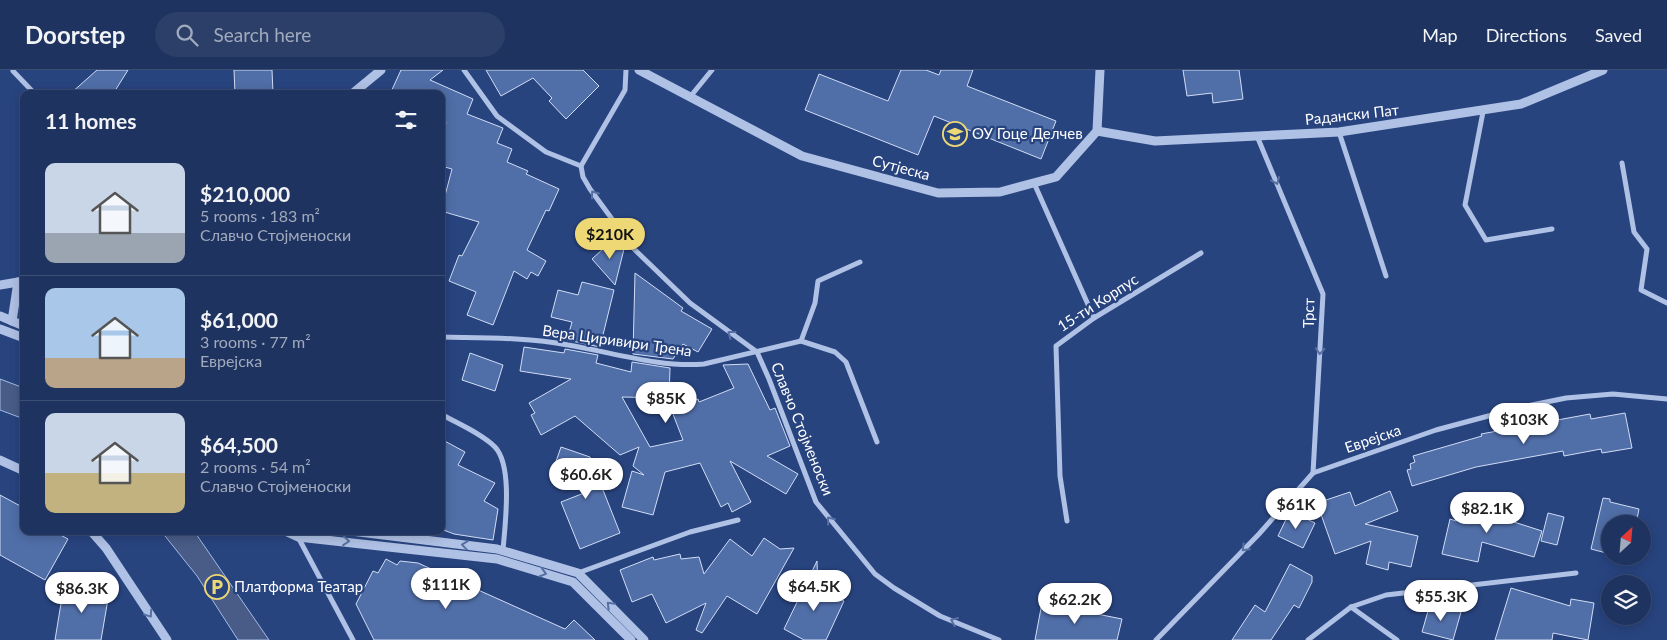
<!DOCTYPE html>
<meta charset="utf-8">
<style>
:root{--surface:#1e335f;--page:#2b3f68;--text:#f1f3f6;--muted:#a1aabd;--line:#3c4e74;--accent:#edd875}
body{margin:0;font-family:Lato,sans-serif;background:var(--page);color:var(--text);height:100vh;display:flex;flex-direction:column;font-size:19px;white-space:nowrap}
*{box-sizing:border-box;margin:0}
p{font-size:16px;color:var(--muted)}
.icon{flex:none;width:28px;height:28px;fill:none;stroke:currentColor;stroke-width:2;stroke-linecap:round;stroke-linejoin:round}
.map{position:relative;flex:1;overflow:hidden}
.side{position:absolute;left:20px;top:20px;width:425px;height:445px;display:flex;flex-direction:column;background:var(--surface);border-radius:10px;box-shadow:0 2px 12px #0003,0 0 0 1px var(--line)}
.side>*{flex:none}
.needle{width:32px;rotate:26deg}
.buttons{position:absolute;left:1601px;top:445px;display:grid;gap:10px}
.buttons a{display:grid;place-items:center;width:50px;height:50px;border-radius:50%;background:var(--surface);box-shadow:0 2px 12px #0003,0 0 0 1px var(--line);font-size:25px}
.price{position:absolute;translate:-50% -42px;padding:0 11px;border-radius:18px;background:#fff;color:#222;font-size:16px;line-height:32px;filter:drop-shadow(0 1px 2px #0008)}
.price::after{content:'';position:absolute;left:50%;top:30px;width:15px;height:11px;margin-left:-8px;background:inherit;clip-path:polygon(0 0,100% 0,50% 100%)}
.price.current{background:var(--accent);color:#111}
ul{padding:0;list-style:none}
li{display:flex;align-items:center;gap:15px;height:125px;padding:0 25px}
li+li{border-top:1px solid var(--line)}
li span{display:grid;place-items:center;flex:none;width:140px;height:100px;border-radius:10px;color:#555}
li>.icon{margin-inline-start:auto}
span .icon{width:60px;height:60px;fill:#fffc;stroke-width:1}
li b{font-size:21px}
h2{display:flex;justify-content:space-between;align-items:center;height:60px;padding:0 25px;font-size:21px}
header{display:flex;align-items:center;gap:30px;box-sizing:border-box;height:70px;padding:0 25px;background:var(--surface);border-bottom:1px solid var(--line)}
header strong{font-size:24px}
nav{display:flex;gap:28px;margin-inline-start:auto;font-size:18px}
.search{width:350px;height:45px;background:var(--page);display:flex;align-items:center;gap:12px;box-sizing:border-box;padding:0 18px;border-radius:28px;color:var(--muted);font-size:19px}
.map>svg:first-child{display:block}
.water{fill:#485c87;stroke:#a3bbe6}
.building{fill:#506ea8;stroke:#d1ddf5}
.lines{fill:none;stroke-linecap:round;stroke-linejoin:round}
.minor{stroke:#afc1e5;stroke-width:5}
.tertiary{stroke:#afc1e5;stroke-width:9}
.oneway{stroke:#5770a3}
.labels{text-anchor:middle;stroke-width:4.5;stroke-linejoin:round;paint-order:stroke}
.street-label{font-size:15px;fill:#fff;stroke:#28447f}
.poi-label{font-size:15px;fill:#fff;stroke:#28447f;text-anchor:start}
</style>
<header>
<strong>Doorstep</strong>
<div class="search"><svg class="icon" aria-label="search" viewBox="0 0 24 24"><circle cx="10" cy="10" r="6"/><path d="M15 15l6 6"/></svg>Search here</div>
<nav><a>Map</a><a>Directions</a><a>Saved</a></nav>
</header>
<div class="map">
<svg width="1667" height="570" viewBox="0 0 1667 570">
<rect width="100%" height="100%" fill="#28447f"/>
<g class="water">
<polygon points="0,309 24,318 24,349 0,340"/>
<polygon points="161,461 194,461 269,570 238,570 197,506"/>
</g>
<g class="building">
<polygon points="97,0 128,0 113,24 70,24"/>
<polygon points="234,0 272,0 273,23 235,24"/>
<polygon points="401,0 443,0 430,10 473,29 467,44 503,58 497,73 512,79 507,92 528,101 526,104 559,119 549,141 546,140 527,180 546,191 538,206 531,202 527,209 514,201 493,255 467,245 476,222 449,211 459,185 462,186 479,152 441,141 452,99 441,96 441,74 446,52 441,50 441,24 390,24"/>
<polygon points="486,0 583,0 599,16 566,49 549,31 552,28 533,8 501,26"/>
<polygon points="901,0 926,0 939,5 941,0 973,0 967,16 1056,51 1041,89 934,46 918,85 805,40 819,4 888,31"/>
<polygon points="1183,0 1239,0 1243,29 1213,33 1212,23 1187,26"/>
<polygon points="615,168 624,179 615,215 592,189"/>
<polygon points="635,203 683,238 681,241 712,259 698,282 683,274 673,289 633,284"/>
<polygon points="582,212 614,220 600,277 567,270 572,252 551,247 558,220 578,225"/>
<polygon points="524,277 564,283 565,279 598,285 596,293 631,302 632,292 670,298 669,328 622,327 650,377 683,370 671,339 698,329 699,332 734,318 723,295 748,294 770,340 775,338 790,376 767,386 798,404 786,424 730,391 751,432 732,442 728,433 721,437 700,393 665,402 653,445 622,437 632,401 644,405 633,396 639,377 620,385 575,346 541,365 531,345 535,343 529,333 571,309 520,301"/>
<polygon points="470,283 503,295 495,321 462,310"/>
<polygon points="1625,343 1632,378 1602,383 1601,379 1564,386 1563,381 1476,397 1412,416 1407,400 1411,399 1410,394 1415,392 1413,386 1482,366 1481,364 1590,344 1591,349"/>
<polygon points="441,369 465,382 458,395 495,413 484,431 498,439 493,470 454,464 441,459"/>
<polygon points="561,377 590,387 620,463 580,479 561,432 597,418 552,403"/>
<polygon points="1390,421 1398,441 1365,454 1418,466 1411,497 1389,492 1388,500 1366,494 1371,471 1335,484 1317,433 1350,422 1355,436"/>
<polygon points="0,425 24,438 24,461 53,461 68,469 45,510 0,485"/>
<polygon points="1603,428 1610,429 1610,432 1639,439 1636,454 1610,454 1610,484 1591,479"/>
<polygon points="1460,431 1490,438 1489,444 1542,461 1534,487 1482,472 1478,492 1442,484 1450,449 1456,451"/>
<polygon points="1290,441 1315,453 1303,478 1278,466"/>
<polygon points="1548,443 1564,447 1557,475 1541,471"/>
<polygon points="764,468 780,479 794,478 757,544 727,526 702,563 696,560 706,533 666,553 652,524 632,532 620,500 653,487 654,490 680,484 681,489 699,487 704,504 730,469 752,486"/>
<polygon points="386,489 397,495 400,491 418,493 565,559 574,550 595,570 374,570 356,534 373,501 378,503"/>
<polygon points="817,491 818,519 844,531 826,570 804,570 784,559"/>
<polygon points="1290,494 1312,506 1312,512 1299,538 1294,535 1271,570 1232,570 1255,535 1265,542"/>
<polygon points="64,515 109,523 101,570 55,570"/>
<polygon points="1511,518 1570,536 1571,529 1594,533 1588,570 1553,563 1552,570 1495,570"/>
<polygon points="1042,533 1122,549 1117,570 1035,570"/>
<polygon points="1430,534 1461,542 1453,570 1422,562"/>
</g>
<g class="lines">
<g class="minor">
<polyline points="464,0 497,46 546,82 581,96"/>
<polyline points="626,0 625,20 581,96 583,107 590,119 634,179 690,233 757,282 769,309 816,432 875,504 894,518 940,546 999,570"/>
<polyline points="13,1 35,24"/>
<polyline points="690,27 712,0"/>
<polyline points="1483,42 1465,135 1486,170 1552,159"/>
<polyline points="1339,62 1386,206"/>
<polyline points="1257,66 1323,224 1313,403"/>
<polyline points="1622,93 1634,162 1647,179 1641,220 1667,233"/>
<polyline points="1034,113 1094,248"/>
<path d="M441,267C483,268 526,267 568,275C611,282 660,298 704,294L801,271L835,282L846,292L877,372"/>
<polyline points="801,271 815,233 818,211 860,192"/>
<path d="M441,344C458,354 481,363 495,377C513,396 505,455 503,480"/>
<polyline points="1067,451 1060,406 1056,276 1094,248 1201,183"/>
<polyline points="298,467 353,570"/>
<polyline points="578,503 690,462 738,450"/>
<polyline points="1351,537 1397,570"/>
<polyline points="1156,570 1259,464 1313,403 1436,360 1522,337 1566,328 1613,324 1667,329"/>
<polyline points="1308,570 1351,537 1386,525 1576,503"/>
</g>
<g class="tertiary">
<polyline points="639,0 802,86 938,123 1000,122 1056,107 1097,61 1100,0"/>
<polyline points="352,24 381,0"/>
<polyline points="1097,61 1155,71 1339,62 1521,34 1603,0"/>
<polyline points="0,215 24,211"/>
<polyline points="0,246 24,256"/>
<polyline points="12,251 18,212"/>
<polyline points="0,259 24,268"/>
<polyline points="0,390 24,401"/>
<polyline points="91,461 106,478 167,570"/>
<polyline points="285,461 298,467 497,489 573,512 631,570"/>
<polyline points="351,461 497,479 578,503 644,570"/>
</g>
</g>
<defs><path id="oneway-chevron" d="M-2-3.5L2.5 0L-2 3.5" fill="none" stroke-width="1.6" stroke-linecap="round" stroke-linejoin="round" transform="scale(1.25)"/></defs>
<g class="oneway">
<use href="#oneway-chevron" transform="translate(1276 111) rotate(67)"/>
<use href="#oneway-chevron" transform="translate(594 124) rotate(-126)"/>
<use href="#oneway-chevron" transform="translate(731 264) rotate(-143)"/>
<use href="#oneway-chevron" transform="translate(1320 281) rotate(93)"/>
<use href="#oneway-chevron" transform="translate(830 450) rotate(-128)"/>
<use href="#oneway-chevron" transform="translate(346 471) rotate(5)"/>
<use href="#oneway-chevron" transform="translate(465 475) rotate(-173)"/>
<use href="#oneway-chevron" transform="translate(1245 478) rotate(135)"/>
<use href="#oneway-chevron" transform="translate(543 503) rotate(17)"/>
<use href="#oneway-chevron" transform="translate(610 535) rotate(-135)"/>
<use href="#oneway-chevron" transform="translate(149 544) rotate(56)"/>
<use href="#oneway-chevron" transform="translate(954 551) rotate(-157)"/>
</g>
<defs>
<symbol id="school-ring" viewBox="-11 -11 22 22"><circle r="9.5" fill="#28447f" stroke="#edd875" stroke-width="1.5"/><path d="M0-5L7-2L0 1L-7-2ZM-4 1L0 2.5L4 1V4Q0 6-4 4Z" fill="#edd875"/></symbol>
<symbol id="parking-ring" viewBox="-11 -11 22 22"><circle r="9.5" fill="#28447f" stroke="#edd875" stroke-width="1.5"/><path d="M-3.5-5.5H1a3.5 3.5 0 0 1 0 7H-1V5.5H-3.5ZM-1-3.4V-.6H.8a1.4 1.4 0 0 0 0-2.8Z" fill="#edd875"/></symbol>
</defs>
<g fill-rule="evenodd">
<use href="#school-ring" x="941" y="50" width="28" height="28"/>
<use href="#parking-ring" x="203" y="503" width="28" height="28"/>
</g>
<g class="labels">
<g class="street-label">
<text transform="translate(1352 45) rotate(-6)" y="5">Радански Пат</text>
<text transform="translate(901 98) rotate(15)" y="5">Сутјеска</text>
<text transform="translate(1098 233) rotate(-33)" y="5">15-ти Корпус</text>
<text transform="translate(1309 243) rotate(-89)" y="5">Трст</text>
<text transform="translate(617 271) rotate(8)" y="5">Вера Циривири Трена</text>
<text transform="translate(802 359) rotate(68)" y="5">Славчо Стојменоски</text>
<text transform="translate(1373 369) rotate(-19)" y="5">Еврејска</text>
</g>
<g class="poi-label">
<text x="972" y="69">ОУ Гоце Делчев</text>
<text x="234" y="522">Платформа Театар</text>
</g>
</g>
</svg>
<div class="buttons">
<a><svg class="needle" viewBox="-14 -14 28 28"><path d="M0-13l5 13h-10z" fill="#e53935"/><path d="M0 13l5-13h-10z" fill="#a1aabd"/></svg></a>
<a><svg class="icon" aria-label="layers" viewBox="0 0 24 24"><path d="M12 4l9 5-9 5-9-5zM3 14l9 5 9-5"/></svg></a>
</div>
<b class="price current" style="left:610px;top:190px">$210K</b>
<b class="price" style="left:666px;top:354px">$85K</b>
<b class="price" style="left:1524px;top:375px">$103K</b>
<b class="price" style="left:586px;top:430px">$60.6K</b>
<b class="price" style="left:1296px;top:460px">$61K</b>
<b class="price" style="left:1487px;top:464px">$82.1K</b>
<b class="price" style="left:446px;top:540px">$111K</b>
<b class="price" style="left:814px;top:542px">$64.5K</b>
<b class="price" style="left:82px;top:544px">$86.3K</b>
<b class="price" style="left:1441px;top:552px">$55.3K</b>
<b class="price" style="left:1075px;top:555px">$62.2K</b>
<section class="side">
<h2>11 homes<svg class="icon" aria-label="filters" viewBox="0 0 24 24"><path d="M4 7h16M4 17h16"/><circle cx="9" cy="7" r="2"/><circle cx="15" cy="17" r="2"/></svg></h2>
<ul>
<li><span style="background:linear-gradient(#c9d6e8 70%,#9aa5b1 0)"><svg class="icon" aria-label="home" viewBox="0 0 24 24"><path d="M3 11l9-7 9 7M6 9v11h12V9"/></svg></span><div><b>$210,000</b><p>5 rooms · 183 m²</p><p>Славчо Стојменоски</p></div></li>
<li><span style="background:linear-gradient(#a9c7e8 70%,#b9a48a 0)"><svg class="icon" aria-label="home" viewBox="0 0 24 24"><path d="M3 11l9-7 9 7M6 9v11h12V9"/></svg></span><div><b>$61,000</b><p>3 rooms · 77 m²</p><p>Еврејска</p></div></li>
<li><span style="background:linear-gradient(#c9d6e8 60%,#c2b280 0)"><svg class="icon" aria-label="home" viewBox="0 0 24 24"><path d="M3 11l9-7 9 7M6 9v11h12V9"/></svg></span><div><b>$64,500</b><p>2 rooms · 54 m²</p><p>Славчо Стојменоски</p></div></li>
</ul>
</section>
</div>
